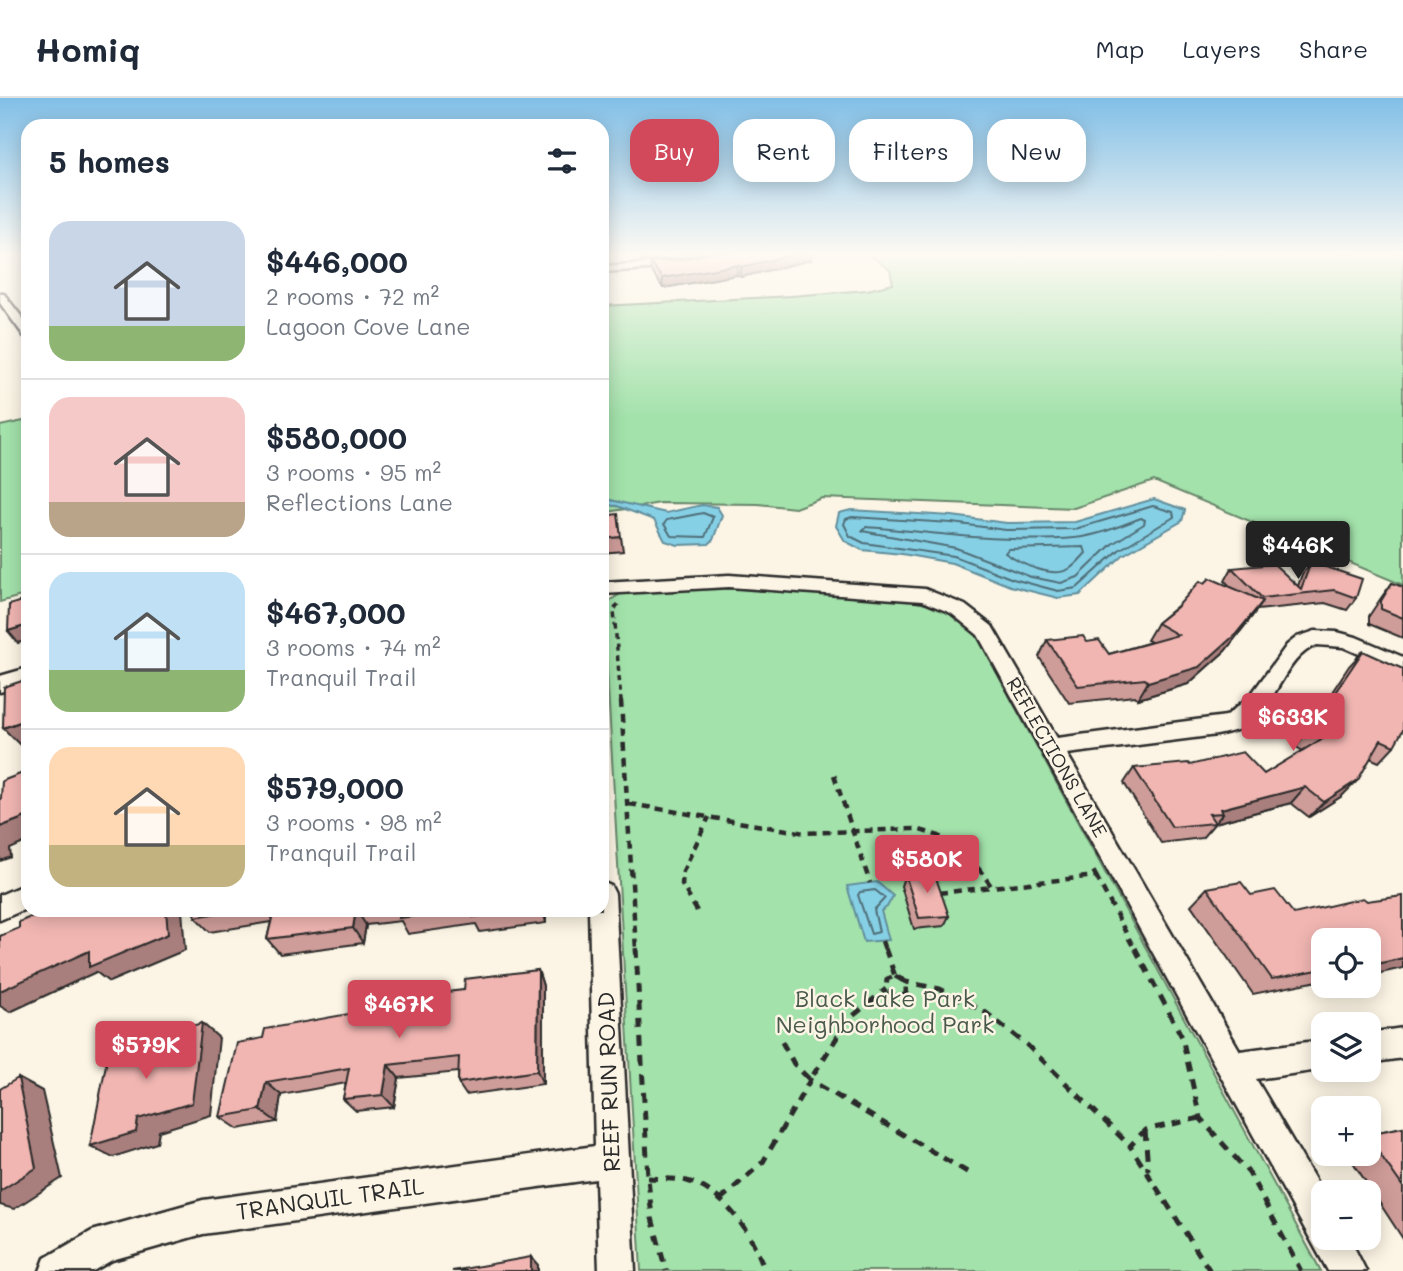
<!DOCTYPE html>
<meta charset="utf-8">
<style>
:root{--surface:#fff;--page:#f2f2f3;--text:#1f2937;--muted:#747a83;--line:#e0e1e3;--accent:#d1495b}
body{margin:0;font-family:Mali,sans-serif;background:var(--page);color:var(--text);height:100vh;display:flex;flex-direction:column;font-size:26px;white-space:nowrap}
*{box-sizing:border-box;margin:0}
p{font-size:23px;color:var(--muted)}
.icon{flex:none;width:38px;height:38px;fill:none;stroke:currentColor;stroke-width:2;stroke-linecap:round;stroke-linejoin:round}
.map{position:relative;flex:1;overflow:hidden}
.sheet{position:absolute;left:21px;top:21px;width:588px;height:798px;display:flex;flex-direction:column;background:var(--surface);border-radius:21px;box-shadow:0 4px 18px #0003}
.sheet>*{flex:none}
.guide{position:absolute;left:630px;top:21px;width:665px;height:63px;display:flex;gap:14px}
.fabs{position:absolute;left:1311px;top:830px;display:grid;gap:14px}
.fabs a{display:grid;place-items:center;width:70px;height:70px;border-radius:14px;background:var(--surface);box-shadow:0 4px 18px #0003;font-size:35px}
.price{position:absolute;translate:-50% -60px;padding:0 16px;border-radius:7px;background:var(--accent);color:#fff;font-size:23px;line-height:46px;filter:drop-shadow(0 2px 4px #0008)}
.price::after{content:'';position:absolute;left:50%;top:42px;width:21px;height:16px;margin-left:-10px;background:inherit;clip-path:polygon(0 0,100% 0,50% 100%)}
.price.selected{background:#222;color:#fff}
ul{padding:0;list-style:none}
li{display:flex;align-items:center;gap:21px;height:175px;padding:0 28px}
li+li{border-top:2px solid var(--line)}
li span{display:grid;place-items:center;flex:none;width:196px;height:140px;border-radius:21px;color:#555}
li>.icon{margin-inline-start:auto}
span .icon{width:84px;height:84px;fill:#fffc;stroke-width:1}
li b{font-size:30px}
h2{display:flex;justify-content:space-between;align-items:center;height:84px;padding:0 28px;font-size:30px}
.tag{padding:0 24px;border-radius:21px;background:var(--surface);box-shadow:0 4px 18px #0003;font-size:24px;line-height:63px}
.tag.selected{background:var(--accent);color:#fff}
header{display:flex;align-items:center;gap:42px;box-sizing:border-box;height:98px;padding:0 35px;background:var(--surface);border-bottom:2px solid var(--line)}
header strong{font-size:33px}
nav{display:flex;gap:38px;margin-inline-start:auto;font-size:24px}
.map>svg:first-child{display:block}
.green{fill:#a3e2ab;stroke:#67866b;stroke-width:2}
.water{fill:#86d0e6;stroke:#628e9b;stroke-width:2}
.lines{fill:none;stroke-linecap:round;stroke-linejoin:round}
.shore{stroke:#4f6d76;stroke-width:2}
.minor-casing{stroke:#2b2b2b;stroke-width:5}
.path-far2{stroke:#2b2b2b;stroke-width:3.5;stroke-dasharray:6 4.5;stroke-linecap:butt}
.path-far1{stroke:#2b2b2b;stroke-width:4.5;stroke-dasharray:8 6;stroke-linecap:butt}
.path{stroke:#2b2b2b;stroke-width:5;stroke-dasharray:10 8;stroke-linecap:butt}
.minor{fill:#fcf5e5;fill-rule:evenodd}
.wall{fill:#cf9d99;stroke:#2b2b2b;stroke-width:2}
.shaded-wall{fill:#a97f7d;stroke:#2b2b2b;stroke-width:2}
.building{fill:#f1b6b2;stroke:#2b2b2b;stroke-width:2}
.labels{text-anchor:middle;stroke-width:5;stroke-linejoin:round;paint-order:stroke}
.street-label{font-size:19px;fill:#2b2b2b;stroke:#fcf5e5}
.near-park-label{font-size:23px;fill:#49594b;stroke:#fcf5e5}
.near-street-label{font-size:23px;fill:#2b2b2b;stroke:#fcf5e5}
</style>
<header>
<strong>Homiq</strong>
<nav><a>Map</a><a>Layers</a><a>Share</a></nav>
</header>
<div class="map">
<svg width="1403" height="1173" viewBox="0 0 1403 1173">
<rect width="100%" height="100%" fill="#fcf5e5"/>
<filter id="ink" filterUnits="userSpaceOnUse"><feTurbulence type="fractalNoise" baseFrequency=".0143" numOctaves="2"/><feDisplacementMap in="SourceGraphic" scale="14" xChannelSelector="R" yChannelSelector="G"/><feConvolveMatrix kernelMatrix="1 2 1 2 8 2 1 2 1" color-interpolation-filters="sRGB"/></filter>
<g filter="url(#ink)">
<g class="green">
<polygon points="867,155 1403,155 1403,487 1154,383 1074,410 822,400 795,410 758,406 660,405 602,415 602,208 791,198 867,192 893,186 890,172"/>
<polygon points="28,322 28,496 0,504 0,328"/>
<polygon points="700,490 789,492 906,502 936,508 954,515 972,529 1321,1173 641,1173 604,519 607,504 624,494"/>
</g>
<g class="water">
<polygon points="602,400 666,415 702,407 717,409 722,417 713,442 709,446 678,447 665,443 654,422 617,408 602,407"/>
<polygon points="1154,401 1185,412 1182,423 1123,457 1080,497 1058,500 1010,488 952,465 902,456 862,452 845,443 836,428 839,415 851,412 952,418 1007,425 1075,424"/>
<polygon points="877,784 893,798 887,809 881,813 889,842 864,844 847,788"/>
</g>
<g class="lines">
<g class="shore">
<polygon points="1153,408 1173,414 1174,419 1119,452 1077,490 1058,493 1013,481 954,458 864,445 850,438 844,426 846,421 852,419 952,425 1006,432 1075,431"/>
<polygon points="703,415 713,419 705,439 671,438 664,426 667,422"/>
<path d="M1141,420L1145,422L1144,426L1112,446L1078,479L1061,485L1031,479L956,450L862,433L866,429C934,434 1006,446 1074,440C1097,438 1120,428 1141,420Z"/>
<path d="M1084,449L1086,455C1081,460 1076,467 1069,471C1052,481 1019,465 1005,455L1008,451Z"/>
<polygon points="875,792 885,800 874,812 879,834 871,836 858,797 860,794"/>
</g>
<defs>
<g id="minor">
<polygon points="718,155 737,155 678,169 602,174 602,168 678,163"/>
<polygon points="0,195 4,196 28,227 28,239 24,238 0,205"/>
<path d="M729,477L925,491L965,507L992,528L1057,640L1226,618L1250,598L1287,547L1297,539L1315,533L1337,534L1356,539L1403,559V575L1343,549L1317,547C1282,560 1277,611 1244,629C1236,633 1226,635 1217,637L1067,656L1240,953L1323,942V971H1326L1256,981L1323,1095V1139H1349L1366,1173H1328L978,537L951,515L922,503L729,489L602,496V484Z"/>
<polygon points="28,570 28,585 0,594 0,578"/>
<polygon points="602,784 611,788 615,796 635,1173 599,1173 596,1081 203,1136 112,1162 93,1173 40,1173 45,1160 92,1133 203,1102 595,1048 589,812 602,812"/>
<polygon points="28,785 28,810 0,822 0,797"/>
<polygon points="1403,930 1403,960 1368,965 1368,935"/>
</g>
</defs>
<use href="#minor" class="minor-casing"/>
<polyline class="path-far2" points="618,506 614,512 621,604"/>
<g class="path-far1">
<polyline points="621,603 636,852"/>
<polyline points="834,677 870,785"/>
<polyline points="629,706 805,735 917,731 939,738 958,749 973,763 992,789 1096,778 1092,771"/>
<polyline points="1096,778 1135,852"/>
<polyline points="939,795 992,789"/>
<polyline points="697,813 682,787 683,773 709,719"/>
<polyline points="882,843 885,852"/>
</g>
<g class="path">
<polyline points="636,850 648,1080 652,1120 666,1173"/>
<polyline points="885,850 895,878 906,884 940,891 985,914 1028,948 1130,1048"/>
<polyline points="1135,850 1182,939 1200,1020 1249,1075 1301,1173"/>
<polygon points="895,878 906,884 906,896 897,900 886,891 887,881"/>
<polyline points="782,944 794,966 810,982 848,922 886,891"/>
<polyline points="1200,1020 1145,1032 1130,1048 1210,1173"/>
<polyline points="1145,1032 1148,1072"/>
<path d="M648,1080C661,1081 674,1080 687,1083C725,1093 754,1139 765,1173"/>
<polyline points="720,1102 763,1064 810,982 974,1078"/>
</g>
<use href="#minor" class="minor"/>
</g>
<g class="wall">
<polygon points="637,155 706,155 678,160 643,163"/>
<polygon points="678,162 811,162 741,179 737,177 663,190 651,173 650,164"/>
<polygon points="602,418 621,439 623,453 602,455"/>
<polygon points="1311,464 1356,500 1347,512 1325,505 1257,512 1225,553 1188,586 1138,601 1135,598 1069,605 1039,559 1047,542 1087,544 1109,556 1151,544 1147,542 1157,525 1205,485 1231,489 1225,483 1232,470 1298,488 1302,476"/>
<polygon points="1392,485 1403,489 1403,540 1369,526 1369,518 1381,500"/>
<polygon points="1363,553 1394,648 1379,664 1370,660 1342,698 1309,719 1291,705 1215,725 1202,740 1161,745 1124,685 1134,670 1190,667 1264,676 1303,653 1296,649 1349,568"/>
<polygon points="905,776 949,818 944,828 914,831 901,788"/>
<polygon points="1207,790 1251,797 1294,816 1323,842 1323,882 1253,896 1191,807"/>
<polygon points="196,812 546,812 546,825 480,834 476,826 408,836 401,823 366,827 363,845 280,856 267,841 271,824 210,834 195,819"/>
<polygon points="538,872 543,888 543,986 466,997 458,985 458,974 399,980 394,1009 356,1013 343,1001 346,985 281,997 277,1024 238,1031 220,1019 263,940 464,892"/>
<polygon points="1403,1029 1403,1141 1347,1055 1368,1055 1368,1036"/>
</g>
<g class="shaded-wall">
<polygon points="678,155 706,155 678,160"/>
<polygon points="800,155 811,155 811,162 741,179 741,169"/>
<polygon points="738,167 737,177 663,190 662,180"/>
<polygon points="1263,503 1251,520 1225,553 1188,586 1138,601 1148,584"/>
<polygon points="28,527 28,542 18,545 8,533"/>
<polygon points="28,621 28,645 21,648 3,630"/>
<polygon points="1358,682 1342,698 1309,719 1324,704"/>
<polygon points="1305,689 1291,705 1215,725 1223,715 1221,711"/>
<polygon points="28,718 28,743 10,751 11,759 0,763 0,729"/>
<polygon points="166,812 182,812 185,852 109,884 96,874 10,914 0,908 0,893"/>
<polygon points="356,812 366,827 363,845 353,830"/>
<polygon points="543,812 546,812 546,825"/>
<polygon points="1403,860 1403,870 1368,878 1368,868"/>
<polygon points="538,872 543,888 543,986 537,973"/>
<polygon points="202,925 219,940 211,1017 159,1033 157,1045 113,1059 90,1048 138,1021"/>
<polygon points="388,967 399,980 394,1009 383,997"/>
<polygon points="18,980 42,993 62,1080 14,1111 0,1107 0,1085"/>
<polygon points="266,984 281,997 277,1024 260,1012"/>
<polygon points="531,1159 538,1167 538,1173 531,1173"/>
</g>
<g class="building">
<polygon points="711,155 802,155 741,169 738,167 662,180 650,164 678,162"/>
<polygon points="618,416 621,439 602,441 602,418"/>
<polygon points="1311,464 1362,481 1356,500 1334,492 1262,500 1232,470 1274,466 1301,491"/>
<polygon points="1210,480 1263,503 1236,536 1199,569 1148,584 1145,581 1078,588 1047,542 1083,538 1087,544 1099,542 1109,556 1178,537 1157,525 1177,509 1200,483 1205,485"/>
<polygon points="1392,485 1403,489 1403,520 1381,511 1381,503"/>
<polygon points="28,501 28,527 8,533 9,507"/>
<polygon points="1363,553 1403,571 1403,632 1394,648 1381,642 1358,682 1324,704 1305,689 1221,711 1223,715 1209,716 1215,725 1172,729 1134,670 1188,665 1190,667 1243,654 1264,676 1323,640 1309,633"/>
<polygon points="28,581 28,621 3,630 4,589"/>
<polygon points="28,673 28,718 0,729 0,701 1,700 2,683"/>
<polygon points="934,774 949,818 919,820 905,776"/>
<polygon points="1241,784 1251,797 1275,792 1294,816 1363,800 1367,803 1403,798 1403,860 1368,868 1368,842 1323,842 1323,871 1272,881 1207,790"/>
<polygon points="47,812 166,812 168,836 89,869 89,853 0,893 0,838 19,830 19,824"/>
<polygon points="196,812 235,812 195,819"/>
<polygon points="274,812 356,812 353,830 267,841"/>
<polygon points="400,812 461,812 399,820"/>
<polygon points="473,812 520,812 473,819"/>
<polygon points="538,872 537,973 458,985 459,959 388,967 383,997 343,1001 349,970 266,984 260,1012 220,1019 237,945 263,940 265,931 360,914 362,903 464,892 465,881"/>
<polygon points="202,925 192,1005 138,1021 136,1034 90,1048 109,951"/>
<polygon points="18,980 36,1070 0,1093 0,991"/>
<polygon points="1403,1029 1403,1089 1368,1039 1368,1036"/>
<polygon points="531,1159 531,1173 452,1173"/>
</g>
</g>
<linearGradient id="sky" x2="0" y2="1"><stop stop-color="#81bfe7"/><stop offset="0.49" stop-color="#fefaf3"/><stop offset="1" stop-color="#fefaf3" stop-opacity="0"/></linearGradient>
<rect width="1403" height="319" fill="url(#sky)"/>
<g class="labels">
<g class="street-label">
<text transform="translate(1057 659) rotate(60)" y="7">REFLECTIONS LANE</text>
</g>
<g class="near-park-label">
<text x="885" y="909">Black Lake Park<tspan x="885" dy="26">Neighborhood Park</tspan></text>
</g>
<g class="near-street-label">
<text transform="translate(609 984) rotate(-92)" y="8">REEF RUN ROAD</text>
<text transform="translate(330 1101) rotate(-8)" y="8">TRANQUIL TRAIL</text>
</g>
</g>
</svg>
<div class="fabs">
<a><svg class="icon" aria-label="locate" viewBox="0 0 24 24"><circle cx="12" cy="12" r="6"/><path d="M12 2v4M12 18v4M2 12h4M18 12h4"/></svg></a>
<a><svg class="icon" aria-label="layers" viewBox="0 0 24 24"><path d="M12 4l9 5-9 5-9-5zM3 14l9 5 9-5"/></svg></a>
<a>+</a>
<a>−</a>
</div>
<b class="price selected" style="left:1298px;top:483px">$446K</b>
<b class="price" style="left:1293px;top:655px">$633K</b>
<b class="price" style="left:927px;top:797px">$580K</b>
<b class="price" style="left:399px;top:942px">$467K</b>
<b class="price" style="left:146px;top:983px">$579K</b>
<div class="guide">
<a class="tag selected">Buy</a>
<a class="tag">Rent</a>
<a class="tag">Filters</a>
<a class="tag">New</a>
</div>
<section class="sheet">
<h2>5 homes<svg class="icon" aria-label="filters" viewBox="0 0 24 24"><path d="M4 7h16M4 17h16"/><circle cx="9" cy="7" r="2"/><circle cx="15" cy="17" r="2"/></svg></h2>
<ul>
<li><span style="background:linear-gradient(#c9d6e8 75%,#8fb573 0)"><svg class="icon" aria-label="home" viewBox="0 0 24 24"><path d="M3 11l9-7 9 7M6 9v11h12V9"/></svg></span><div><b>$446,000</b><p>2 rooms · 72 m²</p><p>Lagoon Cove Lane</p></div></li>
<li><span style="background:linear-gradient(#f6c9c9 75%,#b9a48a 0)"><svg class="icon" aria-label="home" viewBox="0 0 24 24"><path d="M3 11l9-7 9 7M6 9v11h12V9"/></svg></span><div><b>$580,000</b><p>3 rooms · 95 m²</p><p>Reflections Lane</p></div></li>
<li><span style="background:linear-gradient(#bfe0f5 70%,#8fb573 0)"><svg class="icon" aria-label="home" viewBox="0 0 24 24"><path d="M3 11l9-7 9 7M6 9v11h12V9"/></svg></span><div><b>$467,000</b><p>3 rooms · 74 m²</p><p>Tranquil Trail</p></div></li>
<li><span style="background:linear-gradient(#ffd9b3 70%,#c2b280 0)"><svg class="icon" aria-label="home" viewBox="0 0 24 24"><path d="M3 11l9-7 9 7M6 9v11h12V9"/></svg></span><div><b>$579,000</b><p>3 rooms · 98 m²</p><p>Tranquil Trail</p></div></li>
</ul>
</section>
</div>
